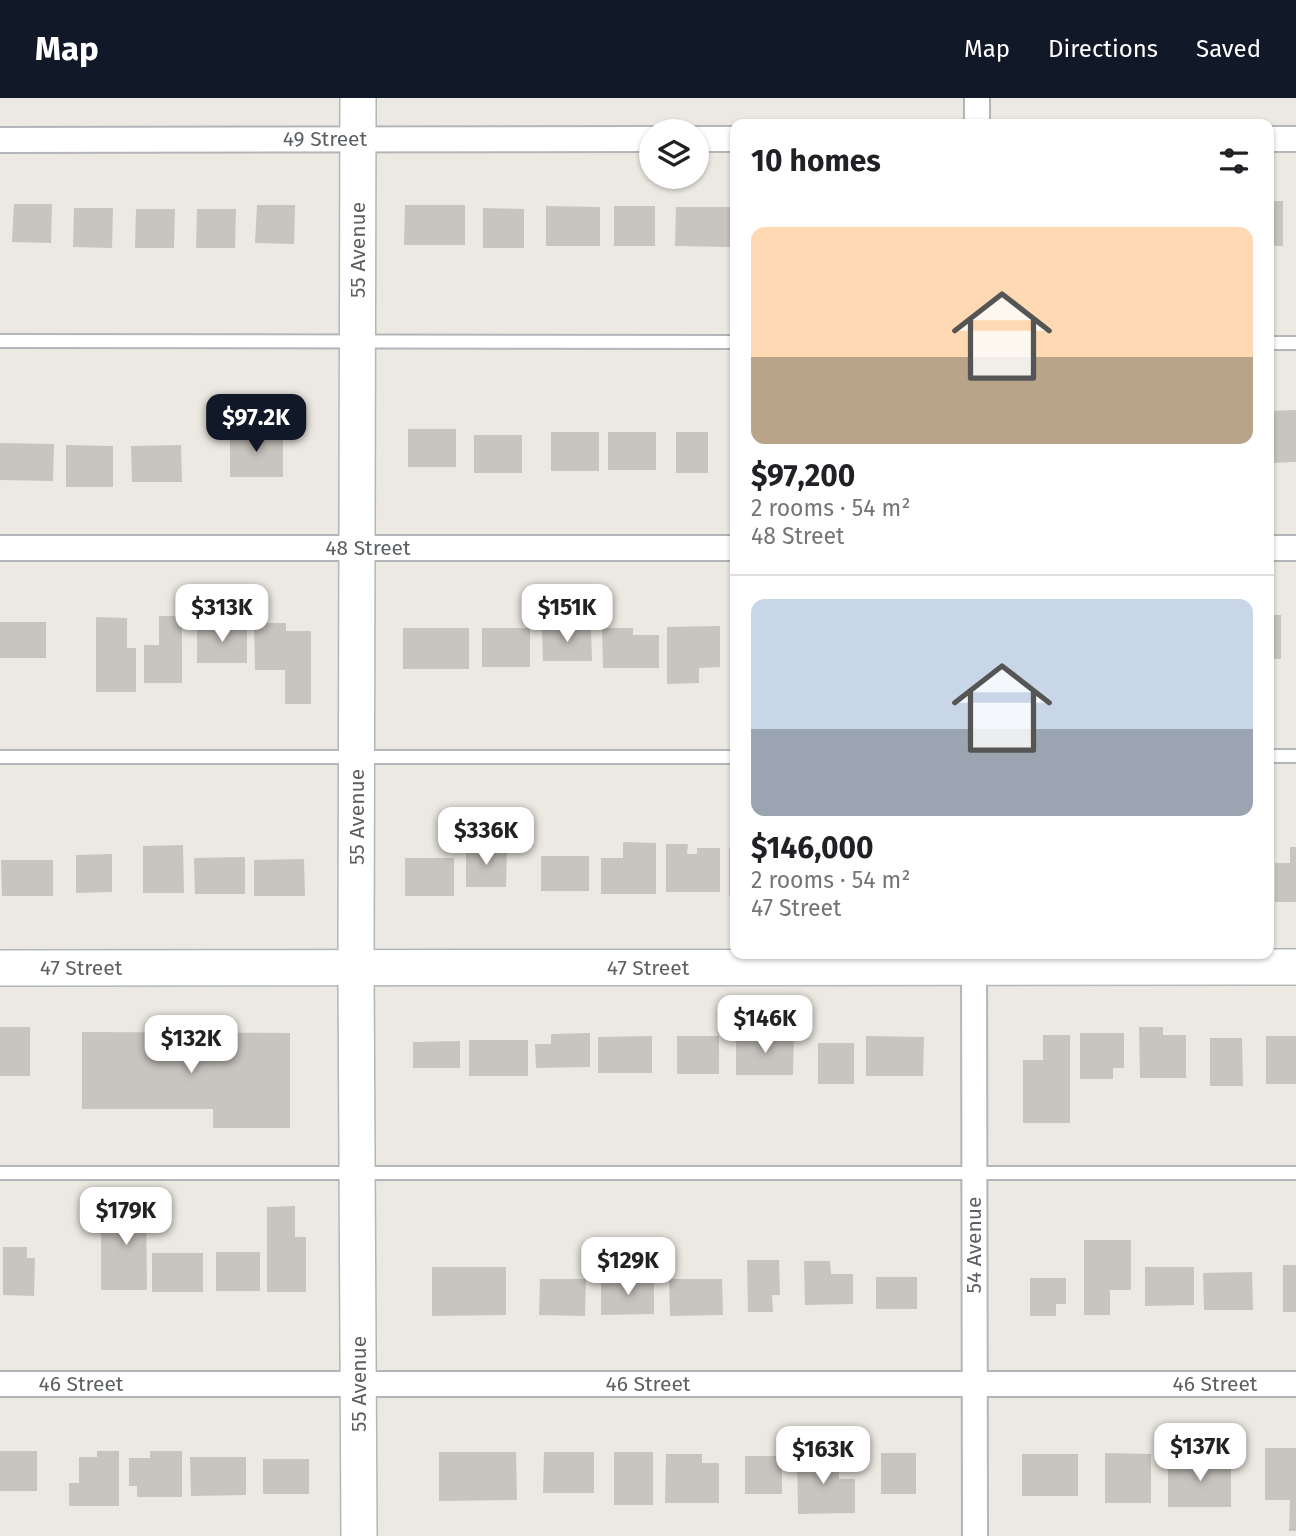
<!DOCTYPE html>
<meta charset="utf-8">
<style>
:root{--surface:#fff;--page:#f2f2f2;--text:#202124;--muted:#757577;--line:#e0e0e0;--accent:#111827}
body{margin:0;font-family:"Fira Sans",sans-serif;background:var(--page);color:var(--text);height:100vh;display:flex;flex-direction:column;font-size:26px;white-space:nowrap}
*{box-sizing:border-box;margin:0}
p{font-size:23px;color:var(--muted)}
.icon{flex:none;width:38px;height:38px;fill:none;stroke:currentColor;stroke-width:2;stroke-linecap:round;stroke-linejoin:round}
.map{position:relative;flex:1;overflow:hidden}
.side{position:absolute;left:730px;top:21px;width:544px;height:840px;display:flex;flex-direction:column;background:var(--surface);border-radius:14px;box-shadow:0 2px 5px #0004}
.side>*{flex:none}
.buttons{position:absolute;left:639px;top:21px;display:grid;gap:14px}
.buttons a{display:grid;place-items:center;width:70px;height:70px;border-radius:50%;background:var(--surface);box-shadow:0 2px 5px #0004;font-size:35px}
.price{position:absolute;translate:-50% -60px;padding:0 16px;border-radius:14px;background:#fff;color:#222;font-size:23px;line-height:46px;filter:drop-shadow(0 2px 4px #0008)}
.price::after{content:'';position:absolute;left:50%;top:42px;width:21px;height:16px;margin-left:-10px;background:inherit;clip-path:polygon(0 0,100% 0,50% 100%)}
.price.selected{background:var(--accent);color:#fff}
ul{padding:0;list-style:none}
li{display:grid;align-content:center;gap:14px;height:371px;padding:0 21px}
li+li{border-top:2px solid var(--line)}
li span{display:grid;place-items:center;height:217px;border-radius:14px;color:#555}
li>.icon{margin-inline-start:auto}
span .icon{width:126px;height:126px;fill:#fffc;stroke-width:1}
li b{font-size:30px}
h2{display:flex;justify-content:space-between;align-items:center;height:84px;padding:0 21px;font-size:30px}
header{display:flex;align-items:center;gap:42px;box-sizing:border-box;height:98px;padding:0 35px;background:var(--accent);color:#fff}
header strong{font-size:33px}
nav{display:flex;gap:38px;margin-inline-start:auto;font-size:24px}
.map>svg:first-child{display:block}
.building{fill:#c8c4bf}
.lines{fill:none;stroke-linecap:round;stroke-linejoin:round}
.lane-casing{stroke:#b3b5b9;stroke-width:16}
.street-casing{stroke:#b3b5b9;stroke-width:28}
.secondary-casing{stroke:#b2b6b9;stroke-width:38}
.lane{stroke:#fff;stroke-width:12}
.street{stroke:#fff;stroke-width:24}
.secondary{stroke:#fff;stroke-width:35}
.labels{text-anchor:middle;stroke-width:6;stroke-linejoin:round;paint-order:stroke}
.street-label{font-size:21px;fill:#5b5f62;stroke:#fff}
</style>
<header>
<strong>Map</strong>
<nav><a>Map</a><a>Directions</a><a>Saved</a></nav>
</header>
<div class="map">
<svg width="1296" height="1438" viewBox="0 0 1296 1438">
<rect width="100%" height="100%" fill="#ece9e2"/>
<g class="building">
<rect x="1269" y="103" width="14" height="45"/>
<polygon points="14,106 52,106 51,145 12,144"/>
<polygon points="257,107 295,107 294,146 255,145"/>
<polygon points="405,107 465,107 465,147 404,147"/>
<polygon points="546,108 600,109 600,148 546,148"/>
<rect x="614" y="108" width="41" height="40"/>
<polygon points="676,109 730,109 730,149 675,148"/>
<polygon points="74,110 113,110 112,150 73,149"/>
<polygon points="483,110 524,111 524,150 483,150"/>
<polygon points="136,111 175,111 174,150 135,150"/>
<polygon points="197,111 236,111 235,150 196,150"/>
<polygon points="1296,312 1296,364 1270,365 1270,313"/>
<rect x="408" y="331" width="48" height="38"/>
<rect x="230" y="334" width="53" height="45"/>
<rect x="551" y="334" width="48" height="39"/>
<rect x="608" y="334" width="48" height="38"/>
<rect x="676" y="334" width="32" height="41"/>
<rect x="474" y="337" width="48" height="38"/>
<polygon points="0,345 54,346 53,383 0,382"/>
<polygon points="66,347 113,348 113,389 66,389"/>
<polygon points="181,347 182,384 132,384 131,348"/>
<rect x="1269" y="517" width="12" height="44"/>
<polygon points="159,518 182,518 182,585 144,585 144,547 159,547"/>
<polygon points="96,519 127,520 127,550 136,550 136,594 96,594"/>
<rect x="0" y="524" width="46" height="36"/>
<polygon points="254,525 286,525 286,533 311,533 311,606 285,606 285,572 255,572"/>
<rect x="731" y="525" width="4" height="50"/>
<polygon points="247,526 247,565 197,565 197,527"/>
<polygon points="720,528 720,569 699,570 699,585 667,586 667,529"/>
<rect x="403" y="530" width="66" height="41"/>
<rect x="482" y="530" width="48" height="39"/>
<polygon points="542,530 591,530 592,563 543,563"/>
<polygon points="602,530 633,530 633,537 659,537 659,570 603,570"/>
<polygon points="623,744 656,745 656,796 601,796 601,760 623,760"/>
<polygon points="666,746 688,746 687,756 697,756 697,750 720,750 720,794 666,794"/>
<polygon points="183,747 184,795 143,795 143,748"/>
<polygon points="1290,749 1296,749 1296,804 1275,804 1275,765 1290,765"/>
<polygon points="466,750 507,750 506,789 466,789"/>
<rect x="729" y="750" width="6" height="48"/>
<polygon points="112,756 112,794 76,795 76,757"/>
<rect x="541" y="758" width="48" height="35"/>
<polygon points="245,759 245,796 195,796 194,760"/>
<rect x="405" y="760" width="49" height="38"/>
<polygon points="304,761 305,798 254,798 254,762"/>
<polygon points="1,762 53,762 53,798 2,798"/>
<rect x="0" y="929" width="30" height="49"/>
<polygon points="1139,929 1163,929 1163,937 1186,937 1186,980 1140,980"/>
<polygon points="82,934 290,935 290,1030 213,1030 213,1011 82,1011"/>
<polygon points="590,935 590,969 536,970 535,946 551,946 551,936"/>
<polygon points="1080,935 1124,935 1124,970 1113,970 1113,981 1080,981"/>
<polygon points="736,937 794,937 793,977 736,977"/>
<polygon points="1043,937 1070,937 1070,1025 1023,1025 1023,962 1043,962"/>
<polygon points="652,938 652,975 598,975 598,939"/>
<rect x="677" y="938" width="42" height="38"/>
<polygon points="866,938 924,939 923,978 866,978"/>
<rect x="1266" y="938" width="30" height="48"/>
<polygon points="1210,940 1242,940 1243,988 1210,988"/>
<rect x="469" y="942" width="59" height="36"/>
<polygon points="460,943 460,970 413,970 413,944"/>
<rect x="818" y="945" width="36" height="41"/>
<polygon points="115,1098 146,1098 147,1192 101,1192 101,1129 115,1129"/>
<polygon points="295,1108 295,1139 306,1139 306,1194 267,1194 267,1109"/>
<polygon points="1084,1142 1131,1142 1131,1192 1110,1192 1110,1217 1084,1217"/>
<polygon points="3,1149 27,1149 27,1160 35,1160 34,1198 3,1197"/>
<rect x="216" y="1154" width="44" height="39"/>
<rect x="152" y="1155" width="51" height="39"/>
<polygon points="747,1162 779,1162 780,1197 772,1197 773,1214 748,1214"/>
<polygon points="804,1163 830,1163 831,1176 853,1176 853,1206 805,1207"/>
<rect x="1283" y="1167" width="13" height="47"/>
<polygon points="432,1169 506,1169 506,1217 432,1218"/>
<polygon points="1145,1169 1194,1169 1194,1207 1145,1208"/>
<polygon points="1252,1174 1253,1212 1204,1212 1203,1175"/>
<rect x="876" y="1179" width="41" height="32"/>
<polygon points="654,1180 654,1216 601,1217 601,1181"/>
<polygon points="1030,1180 1066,1180 1066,1206 1056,1206 1056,1218 1030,1218"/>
<polygon points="540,1181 586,1181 585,1218 539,1217"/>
<polygon points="669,1181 722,1181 723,1217 670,1218"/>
<polygon points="1265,1350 1296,1350 1296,1433 1289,1433 1290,1402 1265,1402"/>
<rect x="0" y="1353" width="37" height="40"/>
<polygon points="97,1353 119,1353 119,1408 69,1408 69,1385 79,1385 79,1359 97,1359"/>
<polygon points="150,1353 182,1353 182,1399 137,1399 137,1388 129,1388 129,1360 150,1360"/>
<polygon points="439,1354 516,1354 517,1402 439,1403"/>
<polygon points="544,1354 594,1354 594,1395 543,1395"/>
<rect x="614" y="1354" width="39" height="53"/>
<rect x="881" y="1355" width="35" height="41"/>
<polygon points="1105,1355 1151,1356 1151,1405 1105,1405"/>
<polygon points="1220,1355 1220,1369 1231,1369 1231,1409 1168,1409 1168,1368 1185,1368 1185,1356"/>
<polygon points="666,1356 702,1356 702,1365 719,1365 719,1405 665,1405"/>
<polygon points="839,1356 839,1381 855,1381 855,1415 798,1416 797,1357"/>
<rect x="1022" y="1356" width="56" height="42"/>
<rect x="745" y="1358" width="37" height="38"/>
<polygon points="190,1359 246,1359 246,1397 191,1398"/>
<rect x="263" y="1361" width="46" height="35"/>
</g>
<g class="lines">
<defs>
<g id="lane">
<polyline points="0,243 735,244"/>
<polyline points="1269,245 1296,245"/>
<polyline points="1269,658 1296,658"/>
<polyline points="0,659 735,659"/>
<polyline points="0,1075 1296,1075"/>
</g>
<g id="street">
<polyline points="977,0 977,26"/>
<polyline points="696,41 735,41"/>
<polyline points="1269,41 1296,41"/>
<polyline points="0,42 651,41"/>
<polyline points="0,450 735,450"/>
<polyline points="1269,450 1296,450"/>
<polyline points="974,856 975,1438"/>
<polyline points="0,1286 1296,1286"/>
</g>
<g id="secondary">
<polyline points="358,0 356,870 359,1438"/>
<polyline points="0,870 1296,869"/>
</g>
</defs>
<use href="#lane" class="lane-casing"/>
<use href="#street" class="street-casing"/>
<use href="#secondary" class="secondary-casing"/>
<use href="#lane" class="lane"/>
<use href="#street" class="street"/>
<use href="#secondary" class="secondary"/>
</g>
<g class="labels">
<g class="street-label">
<text x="325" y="48">49 Street</text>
<text transform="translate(358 152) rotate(-90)" y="7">55 Avenue</text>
<text x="368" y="457">48 Street</text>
<text transform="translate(357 719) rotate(-90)" y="7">55 Avenue</text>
<text x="81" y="877">47 Street</text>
<text x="648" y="877">47 Street</text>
<text transform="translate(974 1147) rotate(-90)" y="7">54 Avenue</text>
<text x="81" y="1293">46 Street</text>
<text transform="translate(359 1286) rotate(-90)" y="7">55 Avenue</text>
<text x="648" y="1293">46 Street</text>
<text x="1215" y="1293">46 Street</text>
</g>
</g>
</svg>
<div class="buttons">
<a><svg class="icon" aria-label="layers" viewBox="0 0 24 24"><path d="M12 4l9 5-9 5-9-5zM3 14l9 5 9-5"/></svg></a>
</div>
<b class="price selected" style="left:256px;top:356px">$97.2K</b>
<b class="price" style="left:222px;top:546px">$313K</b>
<b class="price" style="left:567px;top:546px">$151K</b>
<b class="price" style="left:486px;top:769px">$336K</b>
<b class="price" style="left:765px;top:957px">$146K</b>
<b class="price" style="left:191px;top:977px">$132K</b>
<b class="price" style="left:126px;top:1149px">$179K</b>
<b class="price" style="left:628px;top:1199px">$129K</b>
<b class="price" style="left:1200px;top:1385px">$137K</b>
<b class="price" style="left:823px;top:1388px">$163K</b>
<section class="side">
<h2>10 homes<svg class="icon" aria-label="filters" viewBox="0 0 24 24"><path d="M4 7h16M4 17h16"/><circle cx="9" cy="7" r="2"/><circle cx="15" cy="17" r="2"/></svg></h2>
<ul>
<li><span style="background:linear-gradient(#ffd9b3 60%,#b9a48a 0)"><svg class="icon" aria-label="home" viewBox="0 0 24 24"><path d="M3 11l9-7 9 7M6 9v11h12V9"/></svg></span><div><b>$97,200</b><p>2 rooms · 54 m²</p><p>48 Street</p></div></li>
<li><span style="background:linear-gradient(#c9d6e8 60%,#9aa5b1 0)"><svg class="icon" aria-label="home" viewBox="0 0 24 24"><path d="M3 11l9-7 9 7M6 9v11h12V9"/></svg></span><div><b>$146,000</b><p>2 rooms · 54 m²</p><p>47 Street</p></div></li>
</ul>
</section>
</div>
